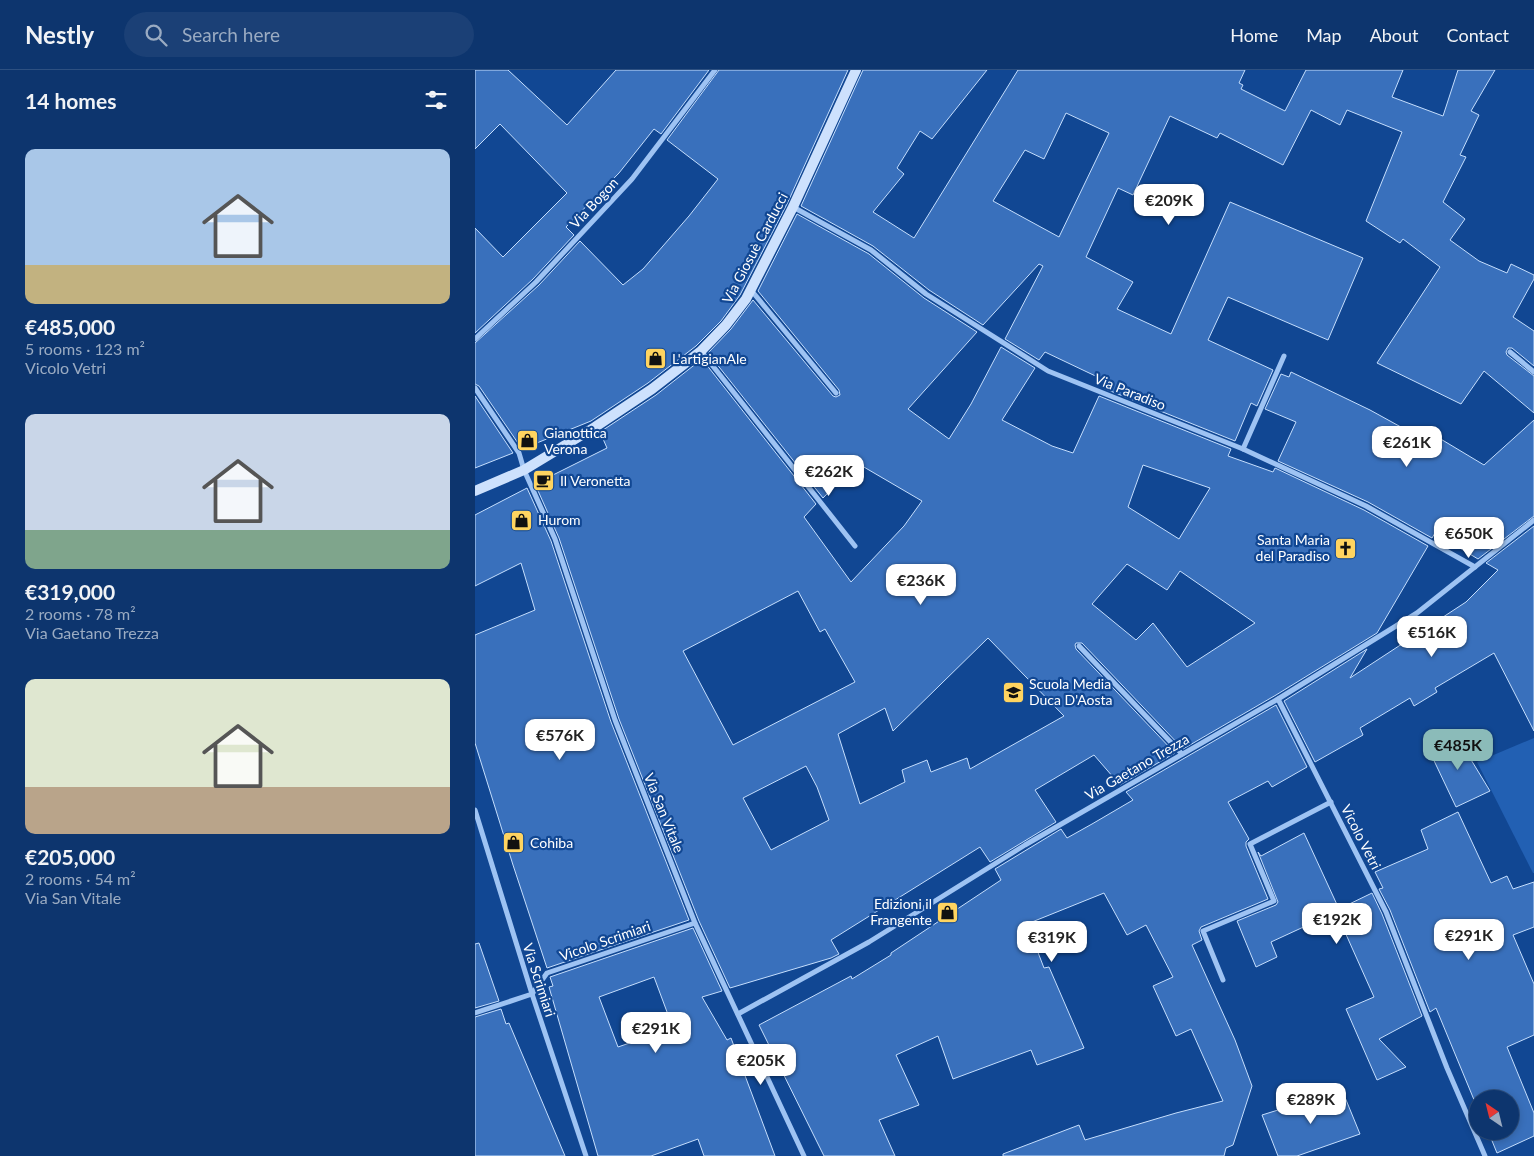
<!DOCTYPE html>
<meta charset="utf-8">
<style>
:root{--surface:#0d356e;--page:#1b4076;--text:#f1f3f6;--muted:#9aabc2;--line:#2d5081;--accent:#8bbbb9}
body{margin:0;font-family:Lato,sans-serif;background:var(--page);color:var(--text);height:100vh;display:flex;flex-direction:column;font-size:19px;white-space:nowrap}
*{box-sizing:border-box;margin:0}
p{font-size:16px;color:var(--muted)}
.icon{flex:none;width:28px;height:28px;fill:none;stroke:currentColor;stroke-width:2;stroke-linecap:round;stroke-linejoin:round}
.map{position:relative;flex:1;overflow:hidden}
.panel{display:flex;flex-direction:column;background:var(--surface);width:475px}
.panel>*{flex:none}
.needle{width:32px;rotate:325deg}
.buttons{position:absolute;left:994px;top:1020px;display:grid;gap:10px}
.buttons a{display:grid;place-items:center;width:50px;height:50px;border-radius:50%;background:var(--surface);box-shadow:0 2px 8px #0003,0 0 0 1px var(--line);font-size:25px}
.price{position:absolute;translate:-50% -42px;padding:0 11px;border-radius:10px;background:#fff;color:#222;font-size:16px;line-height:32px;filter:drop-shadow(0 1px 2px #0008)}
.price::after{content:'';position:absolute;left:50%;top:30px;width:15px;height:11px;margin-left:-8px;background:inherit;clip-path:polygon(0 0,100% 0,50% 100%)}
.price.selected{background:var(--accent);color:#111}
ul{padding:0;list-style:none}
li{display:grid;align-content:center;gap:10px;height:265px;padding:0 25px}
li span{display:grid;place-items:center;height:155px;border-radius:10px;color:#555}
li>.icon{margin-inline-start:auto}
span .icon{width:90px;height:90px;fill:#fffc;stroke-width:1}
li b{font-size:21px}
h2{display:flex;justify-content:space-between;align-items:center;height:60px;padding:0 25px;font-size:21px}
header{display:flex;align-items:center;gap:30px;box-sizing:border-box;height:70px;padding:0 25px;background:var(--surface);border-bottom:1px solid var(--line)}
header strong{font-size:24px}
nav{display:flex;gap:28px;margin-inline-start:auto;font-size:18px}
.search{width:350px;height:45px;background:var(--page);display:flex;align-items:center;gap:12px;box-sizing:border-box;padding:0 18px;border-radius:28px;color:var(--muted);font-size:19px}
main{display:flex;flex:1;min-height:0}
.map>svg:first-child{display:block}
.green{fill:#2260b3}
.building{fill:#3970bc;stroke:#c5defd;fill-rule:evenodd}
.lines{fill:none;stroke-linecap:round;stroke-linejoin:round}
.street{stroke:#9ec3f3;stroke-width:5}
.secondary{stroke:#cde1fd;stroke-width:10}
.labels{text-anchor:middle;stroke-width:4.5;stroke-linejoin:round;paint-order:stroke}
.street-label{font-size:14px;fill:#fff;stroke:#114793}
.poi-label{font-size:14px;fill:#fff;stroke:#114793;text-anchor:start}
</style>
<header>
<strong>Nestly</strong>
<div class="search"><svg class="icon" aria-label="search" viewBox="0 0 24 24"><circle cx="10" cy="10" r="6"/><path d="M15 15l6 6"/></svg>Search here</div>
<nav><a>Home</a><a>Map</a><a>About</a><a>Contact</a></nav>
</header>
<main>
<section class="panel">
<h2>14 homes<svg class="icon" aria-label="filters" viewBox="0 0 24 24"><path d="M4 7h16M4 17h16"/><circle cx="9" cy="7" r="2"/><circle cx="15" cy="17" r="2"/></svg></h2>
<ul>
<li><span style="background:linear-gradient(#a9c7e8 75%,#c2b280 0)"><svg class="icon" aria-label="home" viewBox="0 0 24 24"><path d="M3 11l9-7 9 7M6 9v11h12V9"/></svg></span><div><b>€485,000</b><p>5 rooms · 123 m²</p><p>Vicolo Vetri</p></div></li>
<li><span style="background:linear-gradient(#c9d6e8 75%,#7fa58c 0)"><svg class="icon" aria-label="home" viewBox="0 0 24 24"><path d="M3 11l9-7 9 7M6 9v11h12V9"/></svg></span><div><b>€319,000</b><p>2 rooms · 78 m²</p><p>Via Gaetano Trezza</p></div></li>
<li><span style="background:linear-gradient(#dfe7d0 70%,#b9a48a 0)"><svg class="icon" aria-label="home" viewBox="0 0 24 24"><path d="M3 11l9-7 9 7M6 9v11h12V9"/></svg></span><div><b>€205,000</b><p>2 rooms · 54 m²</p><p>Via San Vitale</p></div></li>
</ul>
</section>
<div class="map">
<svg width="1059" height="1086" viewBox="0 0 1059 1086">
<rect width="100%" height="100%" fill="#114793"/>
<polygon class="green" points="1059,668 1059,803 1058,803 1002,692"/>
<g class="building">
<polygon points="0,0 33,0 92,55 141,0 234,0 186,64 179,59 144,103 91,157 99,165 58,209 0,263 0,158 28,187 92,123 25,54 0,79"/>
<polygon points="244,0 373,0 312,134 265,225 246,251 221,276 173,313 116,351 47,379 4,316 0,314 0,273 64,215 105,171 148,215 168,199 214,146 243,109 192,70"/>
<path d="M388,0H512L457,69L445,61L422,98L429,104L398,142L439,168L543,0H770L764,13L768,15L766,19L810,41L831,0H928L917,27L968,46L983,0H1020L996,41L1004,45L985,85L991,87L968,132L990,149L975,170L1004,191L1032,203L1036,194L1059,205V209L1038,247L1059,261V296L1037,278H1033L1031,282L1032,285L1059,306V343L1009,301L986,334L902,293L965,197L928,169L925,173L891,151L927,62L872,40L865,55L836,40L808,95L745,63L742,68L695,46L658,125L643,118L611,187L658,212L642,239L696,264L755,132L888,188L853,270L753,227L733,270L798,300L782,336L776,333L760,371L628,318L631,311L570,282L564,290L530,269L568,196L564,194L508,255L454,220L398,176L326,136ZM591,43L634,63L584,167L518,131L550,80L569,89Z"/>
<path d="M322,144L394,184L449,228L502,262L433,339L474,369L496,334L526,277L560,298L527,350L577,376L598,383L624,326L756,379L753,386L798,402L800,398L889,440L953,476L902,563L801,625L708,679L607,573H601L600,575L601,579L700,683L645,715L619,685L560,720L581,752L515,792L505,777L356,870L364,884L356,888L255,918L224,851L144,649L84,468L60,414L132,378L125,362L181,325L227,289L341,434L329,447L376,512L429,456L447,431L382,393L348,428L233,283L256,259L278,230L358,326L361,327L365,325L364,320L283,221ZM668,395L735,418L704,469L653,437ZM652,494L692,520L705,501L780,553L712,597L678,553L661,570L617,534ZM323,521L345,562L350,559L380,612L258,675L208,581ZM513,568L589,646L495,699L492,688L456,702L452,690L427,700L430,712L385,734L363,664L410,638L418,661ZM331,696L342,717L354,750L296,780L268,728Z"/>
<polygon points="816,302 895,340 955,373 959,365 1009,395 1059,350 1059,446 1003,489 960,463 957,468 893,432 803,391 821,352 790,339 806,304 814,307"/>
<polygon points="0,326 38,383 0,398"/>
<polygon points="52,418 76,471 136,652 214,850 72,898 38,795 0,673 0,565 60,540 46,493 0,516 0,445"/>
<polygon points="1059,456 1059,661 1019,583 960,618 962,622 939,636 935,628 885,658 888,665 840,692 809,631 892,579 875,608 991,532 1023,500 1011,493"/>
<polygon points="801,635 832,697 797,717 793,711 753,732 774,769 771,772 771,776 793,829 726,857 724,861 727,870 717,875 760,970 777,1016 758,1075 751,1078 749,1086 528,1086 528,1084 604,1055 610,1070 701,1043 748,1031 716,959 701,966 678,916 698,907 671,855 652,865 629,823 552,854 569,898 574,897 609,978 562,995 556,980 478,1009 463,966 421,985 444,1035 404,1050 420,1086 349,1086 284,955 376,906 377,909 416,885 416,883 526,810 520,799 586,759 592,768 617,754 658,730 651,722"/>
<polygon points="981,665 1015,721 981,737 953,678"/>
<polygon points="983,742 1016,813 1032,806 1038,819 1059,812 1059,857 1038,865 1059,914 1059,965 1032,977 1059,1043 1059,1066 1022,1083 1013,1061 1035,1061 1035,1029 1002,1029 1002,1037 961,938 955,942 915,840 904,819 908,818 900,802 953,779 946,760"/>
<polygon points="829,763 864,839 897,823 907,844 947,946 904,969 931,997 902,1010 871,939 899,927 861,842 796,872 802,887 781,897 762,851 801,835 803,832 783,782 786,786"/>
<path d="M218,858L247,921L227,927L252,970L256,968L300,1086H229L223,1069L176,1086H123L74,917L78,916L75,907ZM179,907L198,958L143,977L124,927Z"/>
<polygon points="4,873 24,931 0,938 0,874"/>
<polygon points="26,939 31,954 34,953 90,1086 0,1086 0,947"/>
<polygon points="867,1020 885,1064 822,1086 803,1086 787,1045"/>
</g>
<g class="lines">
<g class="street">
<polyline points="318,137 396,180 451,224 573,301 768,379 891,436 1000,497"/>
<polyline points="276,220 361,323"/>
<polyline points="0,269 61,212 157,109 240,0"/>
<polyline points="226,281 380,476"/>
<polyline points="1035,282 1059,302"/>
<polyline points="0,318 44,383 49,400 80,469 140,650 220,853 329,1086"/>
<polyline points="768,379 809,286"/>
<polyline points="604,576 707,684"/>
<polyline points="803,629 911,842 972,998 1010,1086"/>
<polyline points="0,740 57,924 111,1086"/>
<polyline points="748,910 728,861 799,831 775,774 856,732"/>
<polyline points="57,924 72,903 220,853"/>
<polyline points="0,943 57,924"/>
<polyline points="263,944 394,872 550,775 803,629 942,543 1059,450"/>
</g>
<polyline class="secondary" points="0,421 49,400 120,357 177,319 226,281 251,255 271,229 318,137 381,0"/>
</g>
<defs>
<symbol id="shop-square" viewBox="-11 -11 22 22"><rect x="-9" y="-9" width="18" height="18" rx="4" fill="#ffd460" stroke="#114793"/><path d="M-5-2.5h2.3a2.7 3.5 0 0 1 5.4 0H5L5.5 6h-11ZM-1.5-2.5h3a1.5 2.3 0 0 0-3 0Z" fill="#111"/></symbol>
<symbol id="cafe-square" viewBox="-11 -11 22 22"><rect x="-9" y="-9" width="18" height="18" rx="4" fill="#ffd460" stroke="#114793"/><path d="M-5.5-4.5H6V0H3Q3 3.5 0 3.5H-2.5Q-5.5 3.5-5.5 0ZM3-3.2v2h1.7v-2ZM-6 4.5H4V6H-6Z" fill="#111"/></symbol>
<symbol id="church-square" viewBox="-11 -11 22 22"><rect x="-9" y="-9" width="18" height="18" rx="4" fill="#ffd460" stroke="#114793"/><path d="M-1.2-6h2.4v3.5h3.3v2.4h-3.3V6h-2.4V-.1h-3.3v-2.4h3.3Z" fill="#111"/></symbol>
<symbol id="school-square" viewBox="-11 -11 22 22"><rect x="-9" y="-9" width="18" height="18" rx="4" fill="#ffd460" stroke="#114793"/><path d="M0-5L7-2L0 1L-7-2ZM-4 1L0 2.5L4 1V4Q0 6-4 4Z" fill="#111"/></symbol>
</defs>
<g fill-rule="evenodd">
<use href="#shop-square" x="168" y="276" width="25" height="25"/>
<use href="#shop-square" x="40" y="358" width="25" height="25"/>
<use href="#cafe-square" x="56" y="398" width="25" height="25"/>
<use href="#shop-square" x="34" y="438" width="25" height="25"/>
<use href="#church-square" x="858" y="466" width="25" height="25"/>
<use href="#school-square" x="526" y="610" width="25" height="25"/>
<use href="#shop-square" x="26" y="760" width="25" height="25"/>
<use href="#shop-square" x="460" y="830" width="25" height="25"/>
</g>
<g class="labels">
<g class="street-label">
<text transform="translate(119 133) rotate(-47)" y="5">Via Bogon</text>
<text transform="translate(280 178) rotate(-62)" y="5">Via Giosuè Carducci</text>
<text transform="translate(655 322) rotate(22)" y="5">Via Paradiso</text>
<text transform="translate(662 697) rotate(-30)" y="5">Via Gaetano Trezza</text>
<text transform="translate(189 743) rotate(68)" y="5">Via San Vitale</text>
<text transform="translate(886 767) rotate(63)" y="5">Vicolo Vetri</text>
<text transform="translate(130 871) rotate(-19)" y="5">Vicolo Scrimiari</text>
<text transform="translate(64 910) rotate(72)" y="5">Via Scrimiari</text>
</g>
<g class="poi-label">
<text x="197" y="294">L'artigianAle</text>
<text x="69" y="368">Gianottica<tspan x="69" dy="16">Verona</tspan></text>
<text x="85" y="416">Il Veronetta</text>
<text x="63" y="455">Hurom</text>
<text x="855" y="475" text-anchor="end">Santa Maria<tspan x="855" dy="16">del Paradiso</tspan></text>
<text x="554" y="619">Scuola Media<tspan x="554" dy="16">Duca D'Aosta</tspan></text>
<text x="55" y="778">Cohiba</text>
<text x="457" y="839" text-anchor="end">Edizioni il<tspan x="457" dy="16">Frangente</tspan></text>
</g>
</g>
</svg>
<div class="buttons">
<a><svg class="needle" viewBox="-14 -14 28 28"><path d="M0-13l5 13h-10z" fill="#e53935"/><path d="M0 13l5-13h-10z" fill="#9aabc2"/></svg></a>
</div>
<b class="price" style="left:694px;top:156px">€209K</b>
<b class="price" style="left:932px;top:398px">€261K</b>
<b class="price" style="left:354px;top:427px">€262K</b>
<b class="price" style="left:994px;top:489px">€650K</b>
<b class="price" style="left:446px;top:536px">€236K</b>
<b class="price" style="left:957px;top:588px">€516K</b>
<b class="price" style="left:85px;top:691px">€576K</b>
<b class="price selected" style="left:983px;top:701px">€485K</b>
<b class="price" style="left:862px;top:875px">€192K</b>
<b class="price" style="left:994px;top:891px">€291K</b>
<b class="price" style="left:577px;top:893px">€319K</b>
<b class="price" style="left:181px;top:984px">€291K</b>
<b class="price" style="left:286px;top:1016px">€205K</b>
<b class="price" style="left:836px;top:1055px">€289K</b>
</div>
</main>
